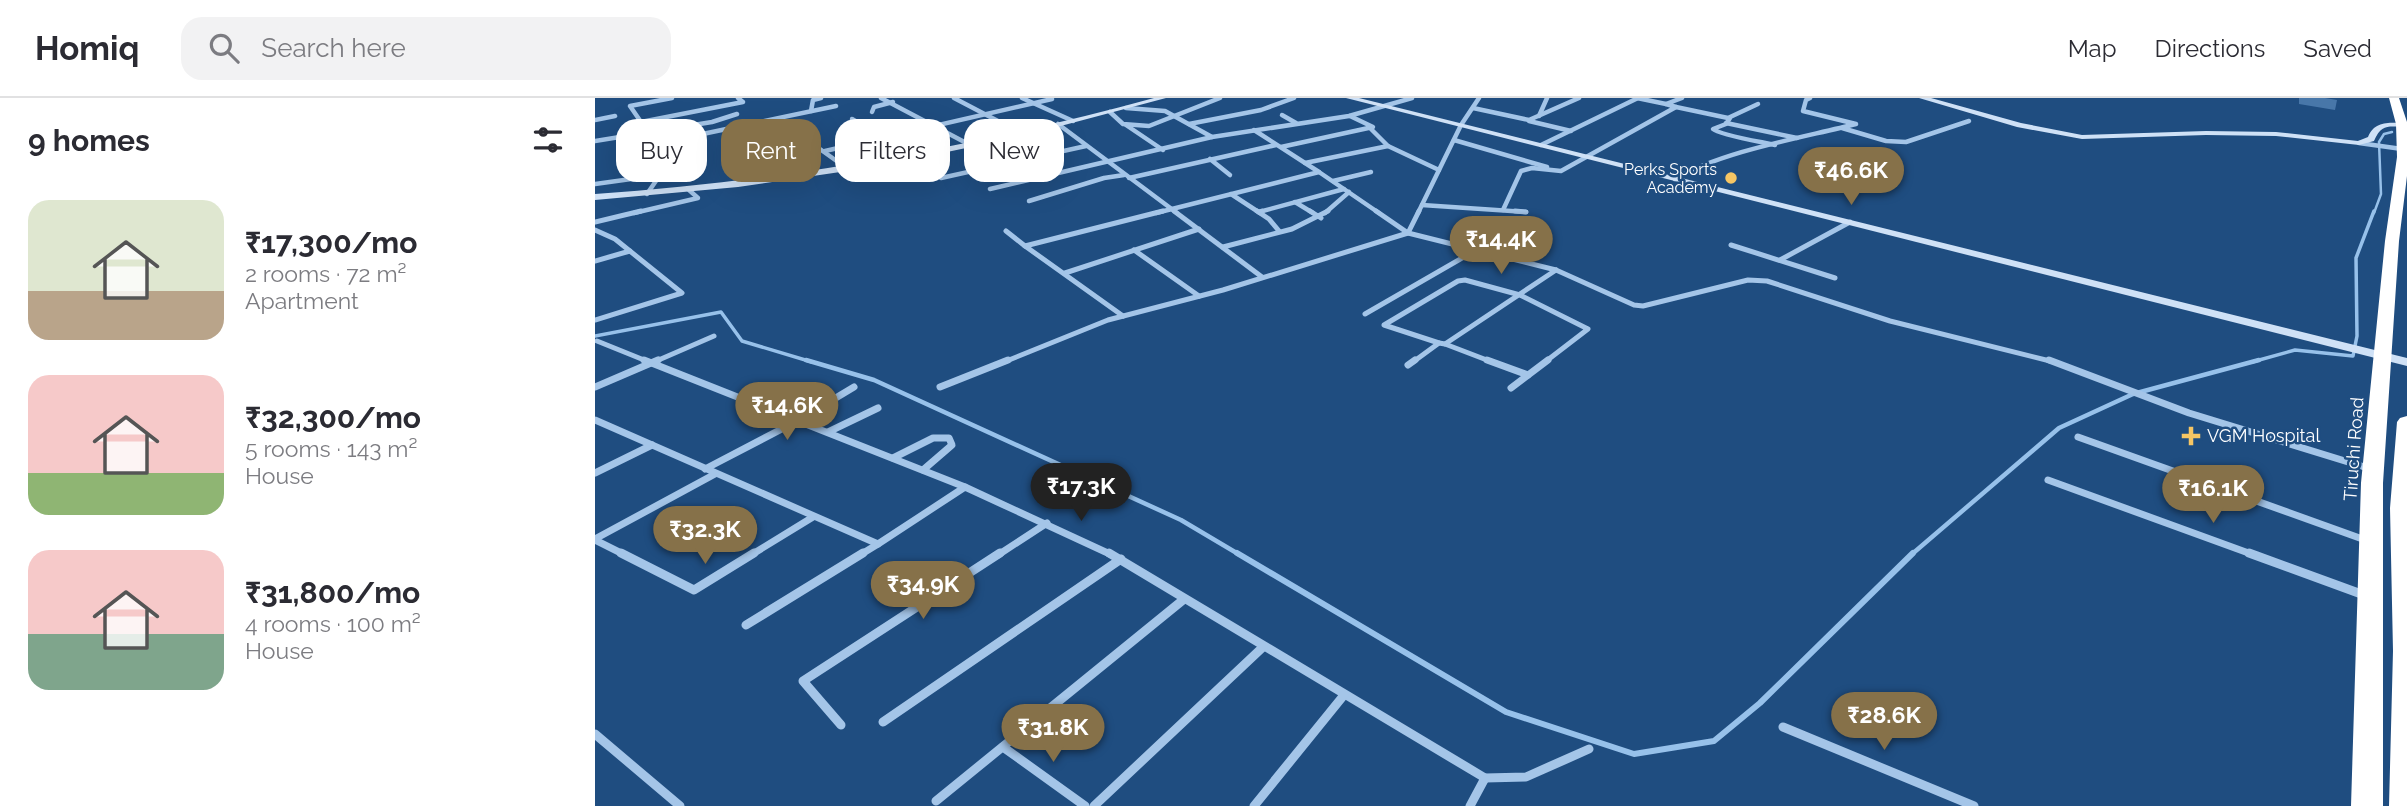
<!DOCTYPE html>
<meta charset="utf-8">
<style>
:root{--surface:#fff;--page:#f2f2f3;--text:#2b2b33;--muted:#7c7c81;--line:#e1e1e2;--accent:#867149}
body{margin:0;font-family:Raleway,sans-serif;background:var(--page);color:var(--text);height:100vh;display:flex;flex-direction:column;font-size:26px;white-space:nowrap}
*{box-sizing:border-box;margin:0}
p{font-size:23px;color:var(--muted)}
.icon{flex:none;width:38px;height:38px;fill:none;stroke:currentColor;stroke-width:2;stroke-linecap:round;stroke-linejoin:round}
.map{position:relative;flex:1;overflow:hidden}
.drawer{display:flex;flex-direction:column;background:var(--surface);width:595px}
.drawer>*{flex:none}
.guide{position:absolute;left:21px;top:21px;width:665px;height:63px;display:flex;gap:14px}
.price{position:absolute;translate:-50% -60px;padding:0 16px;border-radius:24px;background:var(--accent);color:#fff;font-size:23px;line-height:46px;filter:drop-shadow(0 2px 4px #0008)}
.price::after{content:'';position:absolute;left:50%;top:42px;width:21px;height:16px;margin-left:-10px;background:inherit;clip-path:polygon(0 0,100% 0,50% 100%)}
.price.active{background:#222;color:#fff}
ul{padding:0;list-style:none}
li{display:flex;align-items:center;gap:21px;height:175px;padding:0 28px}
li span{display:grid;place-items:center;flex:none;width:196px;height:140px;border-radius:21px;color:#555}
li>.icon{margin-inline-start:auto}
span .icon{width:84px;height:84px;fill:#fffc;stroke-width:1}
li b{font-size:30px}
h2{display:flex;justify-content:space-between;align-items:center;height:84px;padding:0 28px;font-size:30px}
.pill{padding:0 24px;border-radius:21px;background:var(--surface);box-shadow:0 7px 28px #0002;font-size:24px;line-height:63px}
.pill.active{background:var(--accent);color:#fff}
header{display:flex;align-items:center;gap:42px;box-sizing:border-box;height:98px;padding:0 35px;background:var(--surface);border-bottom:2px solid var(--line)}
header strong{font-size:33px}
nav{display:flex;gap:38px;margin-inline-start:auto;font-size:24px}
.search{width:490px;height:63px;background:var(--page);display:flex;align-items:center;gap:18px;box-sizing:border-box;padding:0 24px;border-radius:21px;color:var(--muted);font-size:26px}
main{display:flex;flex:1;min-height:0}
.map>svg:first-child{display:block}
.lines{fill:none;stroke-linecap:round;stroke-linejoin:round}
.stream-far3{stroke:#97c1ea;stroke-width:2.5}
.stream-far2{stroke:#97c1ea;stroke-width:3.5}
.stream-far1{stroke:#97c1ea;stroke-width:4.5}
.stream{stroke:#97c1ea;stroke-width:6}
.building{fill:#4877a9}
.street-far3{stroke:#a4c5e8;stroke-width:4.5}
.street-far2{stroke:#a4c5e8;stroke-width:5}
.street-far1{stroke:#a4c5e8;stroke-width:7}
.street{stroke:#a4c5e8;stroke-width:9}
.secondary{fill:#cfe1f6;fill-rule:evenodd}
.highway{fill:#fff;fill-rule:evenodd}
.poi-dot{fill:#f6c664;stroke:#1f4d80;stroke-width:2.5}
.labels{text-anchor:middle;stroke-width:5;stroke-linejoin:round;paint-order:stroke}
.far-poi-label{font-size:16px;fill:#fff;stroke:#1f4d80;text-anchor:end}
.poi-label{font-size:18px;fill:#fff;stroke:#1f4d80;text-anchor:start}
.street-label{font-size:18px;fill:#fff;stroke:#1f4d80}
</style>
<header>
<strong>Homiq</strong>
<div class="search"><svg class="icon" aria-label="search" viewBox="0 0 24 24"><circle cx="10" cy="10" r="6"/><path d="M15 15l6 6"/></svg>Search here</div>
<nav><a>Map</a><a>Directions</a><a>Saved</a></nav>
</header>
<main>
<section class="drawer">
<h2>9 homes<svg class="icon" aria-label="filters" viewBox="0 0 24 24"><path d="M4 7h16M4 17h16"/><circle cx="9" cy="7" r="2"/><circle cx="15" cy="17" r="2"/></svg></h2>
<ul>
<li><span style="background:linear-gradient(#dfe7d0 65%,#b9a48a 0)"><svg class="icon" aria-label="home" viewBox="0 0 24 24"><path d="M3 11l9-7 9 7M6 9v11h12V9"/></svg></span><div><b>₹17,300/mo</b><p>2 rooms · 72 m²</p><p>Apartment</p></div></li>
<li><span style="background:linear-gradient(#f6c9c9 70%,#8fb573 0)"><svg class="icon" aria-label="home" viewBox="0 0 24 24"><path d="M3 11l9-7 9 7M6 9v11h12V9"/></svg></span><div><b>₹32,300/mo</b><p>5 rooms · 143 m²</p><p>House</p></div></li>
<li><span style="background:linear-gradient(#f6c9c9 60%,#7fa58c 0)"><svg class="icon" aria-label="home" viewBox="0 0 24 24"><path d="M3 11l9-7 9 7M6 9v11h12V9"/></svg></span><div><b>₹31,800/mo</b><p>4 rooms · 100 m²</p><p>House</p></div></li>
</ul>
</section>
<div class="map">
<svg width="1812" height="708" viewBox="0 0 1812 708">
<rect width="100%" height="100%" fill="#1f4d80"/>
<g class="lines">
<polyline class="stream-far3" points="1779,115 1786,96 1784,44 1789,36 1797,34"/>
<g class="stream-far2">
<polyline points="0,238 126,214 147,243 217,264"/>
<polyline points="1657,264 1700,252 1758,258 1762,238 1761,160 1779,113"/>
</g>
<g class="stream-far1">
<polyline points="211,262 279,282 586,422 645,457"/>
<polyline points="1316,457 1464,330 1538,296 1664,262"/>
</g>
<polyline class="stream" points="642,455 911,614 1039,656 1119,643 1165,605 1318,455"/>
</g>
<g class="building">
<polygon points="1704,0 1730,0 1742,2 1740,12 1704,6"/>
<polygon points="199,52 209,60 172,68 162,60"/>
</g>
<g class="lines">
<g class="street-far3">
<polyline points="77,0 35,8 46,24 148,4 143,0"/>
<polyline points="286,0 377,48"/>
<polyline points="359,0 426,35"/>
<polyline points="427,0 478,23"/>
<polyline points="1042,0 1071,6"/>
<polyline points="1081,9 1133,20 1163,6"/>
<polyline points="531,10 570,13 617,39 754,18 817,0"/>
<polyline points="878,10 934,22 984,0"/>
<polyline points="216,13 218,2 226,0"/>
<polyline points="277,14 279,9 298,4"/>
<polyline points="515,14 528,26 554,28 625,0"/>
<polyline points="687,17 701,25"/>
<polyline points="944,18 952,0"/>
<path d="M1135,20L1131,26L1118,31C1124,37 1167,44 1180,47"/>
<polyline points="183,21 250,69"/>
<polyline points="257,21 320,59"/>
<polyline points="0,22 20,18"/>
<polyline points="934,23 976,33"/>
<polyline points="1131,25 1202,40"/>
<polyline points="463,26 582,115"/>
<polyline points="594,26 666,12 699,0"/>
<polyline points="531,27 568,52"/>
<polyline points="1247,30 1291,43 1311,44 1374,23"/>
<polyline points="859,42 952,69"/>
<polyline points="0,43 117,24 142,16"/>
<polyline points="1764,45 1807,51"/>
<polyline points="60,46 241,8"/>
<polyline points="946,47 1043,0"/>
<polyline points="793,48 844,72"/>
<polyline points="686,49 778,29 755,18"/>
<polyline points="230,53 457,1"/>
<polyline points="615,61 635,77"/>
<polyline points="710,65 793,48 776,31"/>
<polyline points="724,74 784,115"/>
<polyline points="346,80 491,48"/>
<polyline points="534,80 681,47"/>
<path d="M1080,81C1128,53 1206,40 1261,26L1208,13L1211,2L1215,0"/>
<polyline points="738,83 776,74"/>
<polyline points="0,86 65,77 52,96"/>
<polyline points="395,91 617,39"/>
<polyline points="636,96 665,115"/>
<polyline points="434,103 509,80 529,77"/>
<polyline points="700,104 718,115"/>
<polyline points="827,107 931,114"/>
<polyline points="908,112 926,73 937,70 966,73 1081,9 1071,6 1087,0"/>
<polyline points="664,114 749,91"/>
<polyline points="39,115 103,100 94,92"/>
<polyline points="561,115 724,74 659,32"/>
<polyline points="730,115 754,94"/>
<polyline points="823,115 866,27 884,0"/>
</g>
<g class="street-far2">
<polyline points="579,113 667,179"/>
<polyline points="662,113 674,121 684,133"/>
<polyline points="715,113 726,120"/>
<polyline points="781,113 813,135 961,172 1039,207 1048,208 1153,182 1172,183 1295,223 1459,264"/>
<polyline points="920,113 931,114"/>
<polyline points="664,114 667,113"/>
<polyline points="0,124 46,113"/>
<polyline points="0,132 20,141 87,195 0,222"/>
<polyline points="411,133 430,148"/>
<polyline points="1136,147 1240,180"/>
<polyline points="628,149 697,131 733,113"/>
<polyline points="539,152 604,198"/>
<polyline points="1185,162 1255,124"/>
<polyline points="0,163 35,153"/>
<polyline points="470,175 604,131"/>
<polyline points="770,216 881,152"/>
<polyline points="528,218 430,148 568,113"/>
<polyline points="2,243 54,264"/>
<polyline points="844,245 789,227 863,183 870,182 925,197 993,231 950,264"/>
<polyline points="850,246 897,264"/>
<polyline points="59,264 119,238"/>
<polyline points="409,264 513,222 628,192 813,135 824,113"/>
<polyline points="818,264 844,245 850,246 961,172"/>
</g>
<g class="street-far1">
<polyline points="49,262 370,389"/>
<polyline points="892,262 933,277"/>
<polyline points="1454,262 1594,315 1776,371"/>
<polyline points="813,267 820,262"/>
<polyline points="0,289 63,262"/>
<polyline points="345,289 413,262"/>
<polyline points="916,290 953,262"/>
<polyline points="0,322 283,446 370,389 517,457"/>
<polyline points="233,334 283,310"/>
<polyline points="1483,339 1773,443"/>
<polyline points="298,360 338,340 354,340 357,347 328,372"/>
<polyline points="110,371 204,322 259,289"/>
<polyline points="0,375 57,347"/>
<polyline points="1453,382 1659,457"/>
<polyline points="0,441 120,376"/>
<polyline points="0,442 30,457"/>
<polyline points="156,457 218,419"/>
<polyline points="265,457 283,446"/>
<polyline points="403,457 452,425"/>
</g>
<g class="street">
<polyline points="26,455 99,492 159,455"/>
<polyline points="514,455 890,680 875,708"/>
<polyline points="1654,455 1769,497"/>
<polyline points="151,527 268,455"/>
<polyline points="288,624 526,461"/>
<polyline points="246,627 208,583 405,455"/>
<polyline points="1188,629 1379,708"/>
<polyline points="0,636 85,708"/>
<polyline points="408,649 490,708"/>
<polyline points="890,680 931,679 994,651"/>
<polyline points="341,703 588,502"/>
<polyline points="499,708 668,549"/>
<polyline points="659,708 749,597"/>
</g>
<g class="secondary">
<path d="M559,0H571L428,38L286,68L143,89L0,102V96C190,83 375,50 559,0Z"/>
<polygon points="751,0 764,0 1812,260 1812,268"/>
<path d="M1324,0H1336L1426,25L1487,37L1611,33L1681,34L1763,43L1773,39C1780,22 1795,25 1812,25V29C1794,29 1787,25 1779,43L1764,47L1681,38L1611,37L1487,41L1422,29Z"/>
</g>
<g class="highway">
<polygon points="1794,0 1804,0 1812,24 1812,78 1804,143 1788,385 1788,708 1756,708 1766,385 1790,143 1802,59 1801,26"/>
<polygon points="1812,318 1812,708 1794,708 1798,553 1795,410 1802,324 1805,320"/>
</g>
</g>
<g class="poi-dot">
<circle cx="1136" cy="80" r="7"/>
<path d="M1592.5 327.5h7v7h7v7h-7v7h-7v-7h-7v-7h7z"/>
</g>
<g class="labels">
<g class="far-poi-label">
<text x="1122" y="77">Perks Sports<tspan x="1122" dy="18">Academy</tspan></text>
</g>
<g class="poi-label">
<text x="1612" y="344">VGM Hospital</text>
</g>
<g class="street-label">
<text transform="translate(1759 351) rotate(-86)" y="6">Tiruchi Road</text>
</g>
</g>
</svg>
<b class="price" style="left:1256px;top:109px">₹46.6K</b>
<b class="price" style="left:906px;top:178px">₹14.4K</b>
<b class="price" style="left:192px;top:344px">₹14.6K</b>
<b class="price active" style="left:486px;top:425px">₹17.3K</b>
<b class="price" style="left:1618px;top:427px">₹16.1K</b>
<b class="price" style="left:110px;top:468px">₹32.3K</b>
<b class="price" style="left:328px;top:523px">₹34.9K</b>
<b class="price" style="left:1289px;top:654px">₹28.6K</b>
<b class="price" style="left:458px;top:666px">₹31.8K</b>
<div class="guide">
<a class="pill">Buy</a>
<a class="pill active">Rent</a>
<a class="pill">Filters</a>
<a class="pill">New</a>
</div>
</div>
</main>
